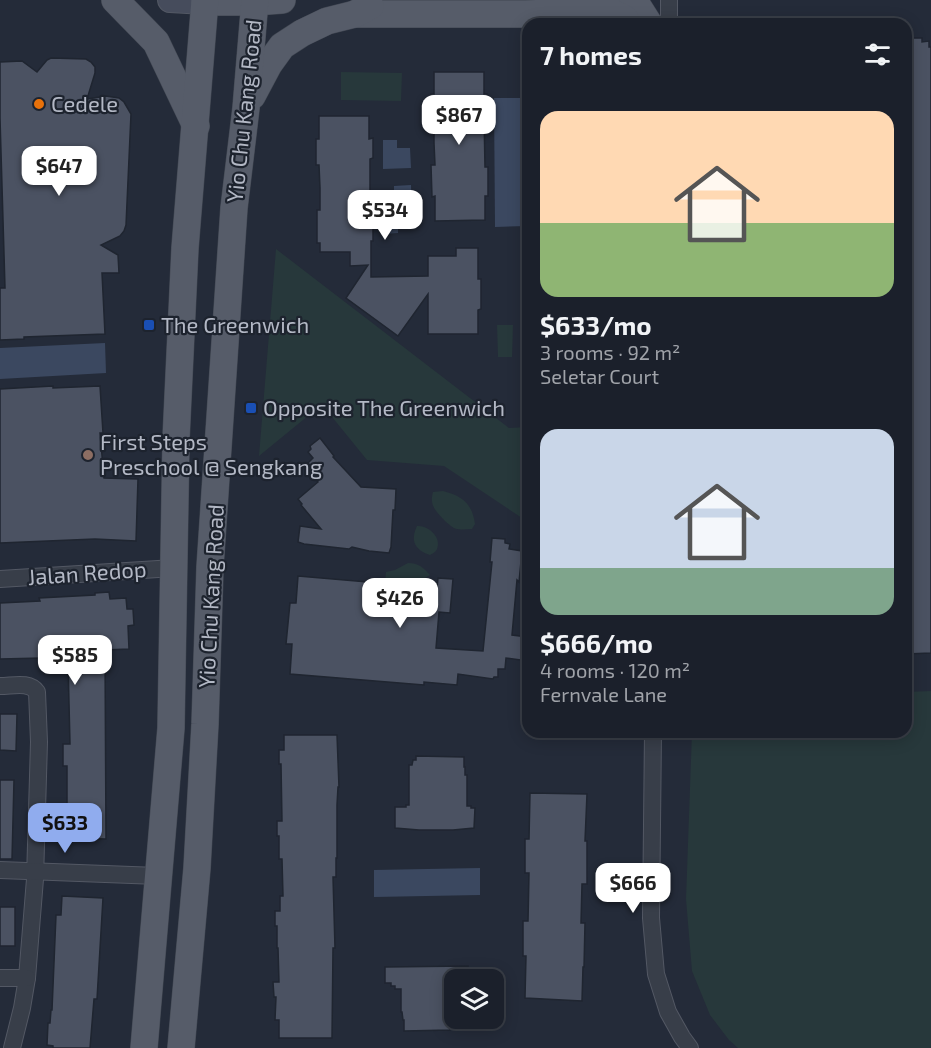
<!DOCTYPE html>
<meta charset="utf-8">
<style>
:root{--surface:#1b202b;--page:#282d37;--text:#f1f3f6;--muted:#a0a3a9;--line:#393e47;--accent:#90acee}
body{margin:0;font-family:"Exo 2",sans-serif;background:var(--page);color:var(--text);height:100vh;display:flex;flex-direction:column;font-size:22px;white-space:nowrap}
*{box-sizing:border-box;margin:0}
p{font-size:20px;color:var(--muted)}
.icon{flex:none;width:33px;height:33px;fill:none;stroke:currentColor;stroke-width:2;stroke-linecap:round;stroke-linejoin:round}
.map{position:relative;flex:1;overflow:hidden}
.details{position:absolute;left:522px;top:18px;width:390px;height:720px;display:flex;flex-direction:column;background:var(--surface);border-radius:18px;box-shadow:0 3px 15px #0003,0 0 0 2px var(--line)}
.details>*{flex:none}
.controls{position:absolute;left:444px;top:969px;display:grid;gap:12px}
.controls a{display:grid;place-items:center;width:60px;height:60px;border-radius:12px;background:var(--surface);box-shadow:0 3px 15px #0003,0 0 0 2px var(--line);font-size:30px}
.price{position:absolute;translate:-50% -51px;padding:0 14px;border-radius:12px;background:#fff;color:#222;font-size:20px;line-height:39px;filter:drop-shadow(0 2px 3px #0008)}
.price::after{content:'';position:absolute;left:50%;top:36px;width:18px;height:14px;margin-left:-9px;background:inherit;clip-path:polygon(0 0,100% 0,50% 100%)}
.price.active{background:var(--accent);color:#111}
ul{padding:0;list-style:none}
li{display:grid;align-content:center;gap:12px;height:318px;padding:0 18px}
li span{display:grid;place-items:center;height:186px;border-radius:18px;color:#555}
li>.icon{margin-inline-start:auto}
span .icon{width:108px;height:108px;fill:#fffc;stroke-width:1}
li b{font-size:26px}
h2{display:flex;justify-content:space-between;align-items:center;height:72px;padding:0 18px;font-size:26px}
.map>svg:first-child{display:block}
.green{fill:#27383b}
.water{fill:#3b4860}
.building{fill:#4b5262;stroke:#1f2530;stroke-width:1.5}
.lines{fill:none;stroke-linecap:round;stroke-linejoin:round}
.street-casing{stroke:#535864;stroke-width:18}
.secondary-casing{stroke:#535864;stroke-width:26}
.primary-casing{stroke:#414752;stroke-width:28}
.street{stroke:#383e49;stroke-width:16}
.secondary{stroke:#464c5c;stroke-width:24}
.primary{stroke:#565c69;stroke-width:27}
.food-dot{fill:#e8710a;stroke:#1d232e;stroke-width:2}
.transit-dot{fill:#1a4fb4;stroke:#1d232e;stroke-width:2}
.education-dot{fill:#8d6e63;stroke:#1d232e;stroke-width:2}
.labels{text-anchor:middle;stroke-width:4.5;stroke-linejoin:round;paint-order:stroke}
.poi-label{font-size:22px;fill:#b3b8c5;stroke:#1d232e;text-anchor:start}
.street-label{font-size:22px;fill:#b3b8c5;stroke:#1d232e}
</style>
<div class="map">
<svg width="931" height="1048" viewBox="0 0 931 1048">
<rect width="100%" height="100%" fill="#242b39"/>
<g class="green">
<polygon points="341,72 402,73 401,101 341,100"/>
<polygon points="276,249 509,428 528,427 528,522 444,466 367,460 328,412 314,411 259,456"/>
<polygon points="497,325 513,325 512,357 498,357"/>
<path d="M443,491C462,496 472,503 475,524L472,529C467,529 461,530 457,529C452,528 449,524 445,521C436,511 429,506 433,492Z"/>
<path d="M417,526C428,525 442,537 437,549C436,552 432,554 430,555C415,550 410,541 417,526Z"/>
<path d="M408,563C418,563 423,567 430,575L423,579L421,587L385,584L386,572L395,570Z"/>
<polygon points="931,691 931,1048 738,1048 729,1040 710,1015 692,971 686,899 692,732 906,732 906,692"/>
</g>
<g class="water">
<polygon points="494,98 526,98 526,226 495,227"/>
<polygon points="383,140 397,140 397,148 410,148 411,168 383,169"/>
<polygon points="411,185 412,218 398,218 398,233 383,234 383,217 388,216 388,191 394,190 394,186"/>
<polygon points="105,343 106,373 0,379 0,348"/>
<polygon points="480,868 480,895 374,897 374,870"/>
</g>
<g class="building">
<polygon points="909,38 922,38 922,42 929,41 929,47 931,47 931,653 906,654 906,67 909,67"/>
<polygon points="51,58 86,59 91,62 95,67 95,73 87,99 106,96 119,98 124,102 131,114 126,225 124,231 120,236 101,245 118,255 119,273 102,273 105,334 24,337 24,339 0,340 0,288 5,288 0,118 0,62 22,61 37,72 47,60"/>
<polygon points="434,72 484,72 484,94 487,94 487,114 484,115 485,167 488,167 488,196 485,196 485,220 435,221 435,196 432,197 431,165 435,165 434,143 434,121 431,121 431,94 434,94"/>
<polygon points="319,116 369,116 369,139 373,138 373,158 370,159 370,211 373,211 373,241 371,241 371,277 428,276 428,256 456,256 456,248 478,248 478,279 481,279 481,309 478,310 478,334 428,334 428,294 398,336 346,298 368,265 350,266 350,252 320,252 320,243 317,243 317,210 320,210 320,188 319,165 316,165 316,139 319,139"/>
<polygon points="53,386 53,388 100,386 103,433 100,433 104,478 138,479 136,541 95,539 0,543 0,389"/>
<polygon points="320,438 334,456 333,457 361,487 396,489 395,510 393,510 391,547 389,553 369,551 352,547 349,549 304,544 298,542 300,526 321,529 301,505 302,504 298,499 318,482 307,468 310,466 308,463 313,458 308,452 311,449 310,446"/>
<polygon points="492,538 505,539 505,543 510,544 509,549 522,551 519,582 517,580 512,635 528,637 528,661 506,658 505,669 498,669 498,677 494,677 493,679 458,674 457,685 424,682 424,685 290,674 292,644 286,644 290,603 296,603 298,576 437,588 438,578 453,579 450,613 439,612 436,648 483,651 492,562 490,562"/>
<polygon points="109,592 110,599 126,598 127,609 133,609 134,625 128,626 129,649 105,650 106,839 67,838 67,828 63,828 63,807 67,807 67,766 63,766 63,744 70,744 68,662 43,664 42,658 0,659 0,603 40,601 39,598 95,595 95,593"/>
<polygon points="0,714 17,714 16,751 0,750"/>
<polygon points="284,735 337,735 339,787 338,787 337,805 337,858 336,858 336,877 333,877 335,948 333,948 332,1038 279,1038 279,1020 275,1020 276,997 274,997 273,982 279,982 278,948 277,948 277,926 275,926 275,911 280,911 280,896 283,896 282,859 279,859 279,836 277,836 277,821 282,821 281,764 279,764 279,750 284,750"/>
<polygon points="416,756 464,757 464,767 465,767 465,775 467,775 467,806 471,806 471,808 475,808 474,828 453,830 419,830 395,828 395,807 406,807 406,805 409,805 409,765 412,765 413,760 416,760"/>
<polygon points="0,780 14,780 12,859 0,859"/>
<polygon points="530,793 587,794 585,841 587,841 587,884 582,884 581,923 585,923 584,967 583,967 582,1001 525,998 526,956 523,956 523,921 528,921 529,873 525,873 525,839 529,839"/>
<polygon points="62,896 103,898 97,999 94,999 90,1048 53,1048 53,1046 47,1045 48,1023 50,1023 51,1010 52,1010 56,915 61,915"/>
<rect x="0" y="907" width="15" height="39"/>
<polygon points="468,966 468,980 454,980 454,1020 450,1020 450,1030 404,1031 404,1020 403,1020 402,1012 401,1012 401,989 395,989 395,986 391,986 391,983 385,983 385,967"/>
</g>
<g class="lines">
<defs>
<g id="street">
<polyline points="669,24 669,0"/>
<polyline points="0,579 174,568"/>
<path d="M0,686C13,686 29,681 37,692L39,742L35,879L27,978L22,1008L12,1048"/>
<polyline points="653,732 651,918 656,974 668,1012 682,1037 690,1048"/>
<polyline points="0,870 158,876"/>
<polyline points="0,978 27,978"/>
</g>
<polyline id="secondary" points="170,0 205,2"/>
<g id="primary">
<polyline points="115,0 156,42 196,126"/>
<polyline points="631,0 637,5 649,24"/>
<polyline points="205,2 255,2 282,0"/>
<polyline points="355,14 526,14 608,10 625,19 628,24"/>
<polyline points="252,96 269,64 282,46 302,33 327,21 355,14 370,6"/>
<polyline points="144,1048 171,728 176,439 185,248 205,0"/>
<polyline points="181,1048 197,868 205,724 210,567 234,208 246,108 255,0"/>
</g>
</defs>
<use href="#street" class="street-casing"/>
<use href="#secondary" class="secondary-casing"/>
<use href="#primary" class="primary-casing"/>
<use href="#street" class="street"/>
<use href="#secondary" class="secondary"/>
<use href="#primary" class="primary"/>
</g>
<circle class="food-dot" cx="39" cy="104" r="6"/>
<g class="transit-dot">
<rect x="143" y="319" width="12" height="12" rx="3"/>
<rect x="245" y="402" width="12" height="12" rx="3"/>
</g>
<circle class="education-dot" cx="88" cy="455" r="6"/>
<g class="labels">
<g class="poi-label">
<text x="51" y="112">Cedele</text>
<text x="161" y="333">The Greenwich</text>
<text x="263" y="416">Opposite The Greenwich</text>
<text x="100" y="450">First Steps<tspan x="100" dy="25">Preschool @ Sengkang</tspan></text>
</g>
<g class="street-label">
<text transform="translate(244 111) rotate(-84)" y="8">Yio Chu Kang Road</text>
<text transform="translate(87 573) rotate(-4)" y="8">Jalan Redop</text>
<text transform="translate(211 596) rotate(-87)" y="8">Yio Chu Kang Road</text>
</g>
</g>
</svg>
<div class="controls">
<a><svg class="icon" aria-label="layers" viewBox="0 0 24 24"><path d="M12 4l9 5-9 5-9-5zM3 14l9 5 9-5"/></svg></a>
</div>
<b class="price" style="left:459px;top:146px">$867</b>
<b class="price" style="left:59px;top:197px">$647</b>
<b class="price" style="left:385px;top:241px">$534</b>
<b class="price" style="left:400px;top:629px">$426</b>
<b class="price" style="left:75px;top:686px">$585</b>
<b class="price active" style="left:65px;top:854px">$633</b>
<b class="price" style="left:633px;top:914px">$666</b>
<section class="details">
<h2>7 homes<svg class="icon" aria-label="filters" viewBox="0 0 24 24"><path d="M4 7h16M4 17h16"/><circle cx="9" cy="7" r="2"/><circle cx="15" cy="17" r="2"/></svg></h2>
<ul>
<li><span style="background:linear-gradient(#ffd9b3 60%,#8fb573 0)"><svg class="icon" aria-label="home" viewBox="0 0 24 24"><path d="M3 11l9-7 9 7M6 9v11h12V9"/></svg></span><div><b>$633/mo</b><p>3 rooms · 92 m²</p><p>Seletar Court</p></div></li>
<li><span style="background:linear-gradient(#c9d6e8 75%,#7fa58c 0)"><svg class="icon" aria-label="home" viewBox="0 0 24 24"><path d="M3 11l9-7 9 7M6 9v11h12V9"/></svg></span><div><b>$666/mo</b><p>4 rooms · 120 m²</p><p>Fernvale Lane</p></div></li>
</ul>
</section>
</div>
